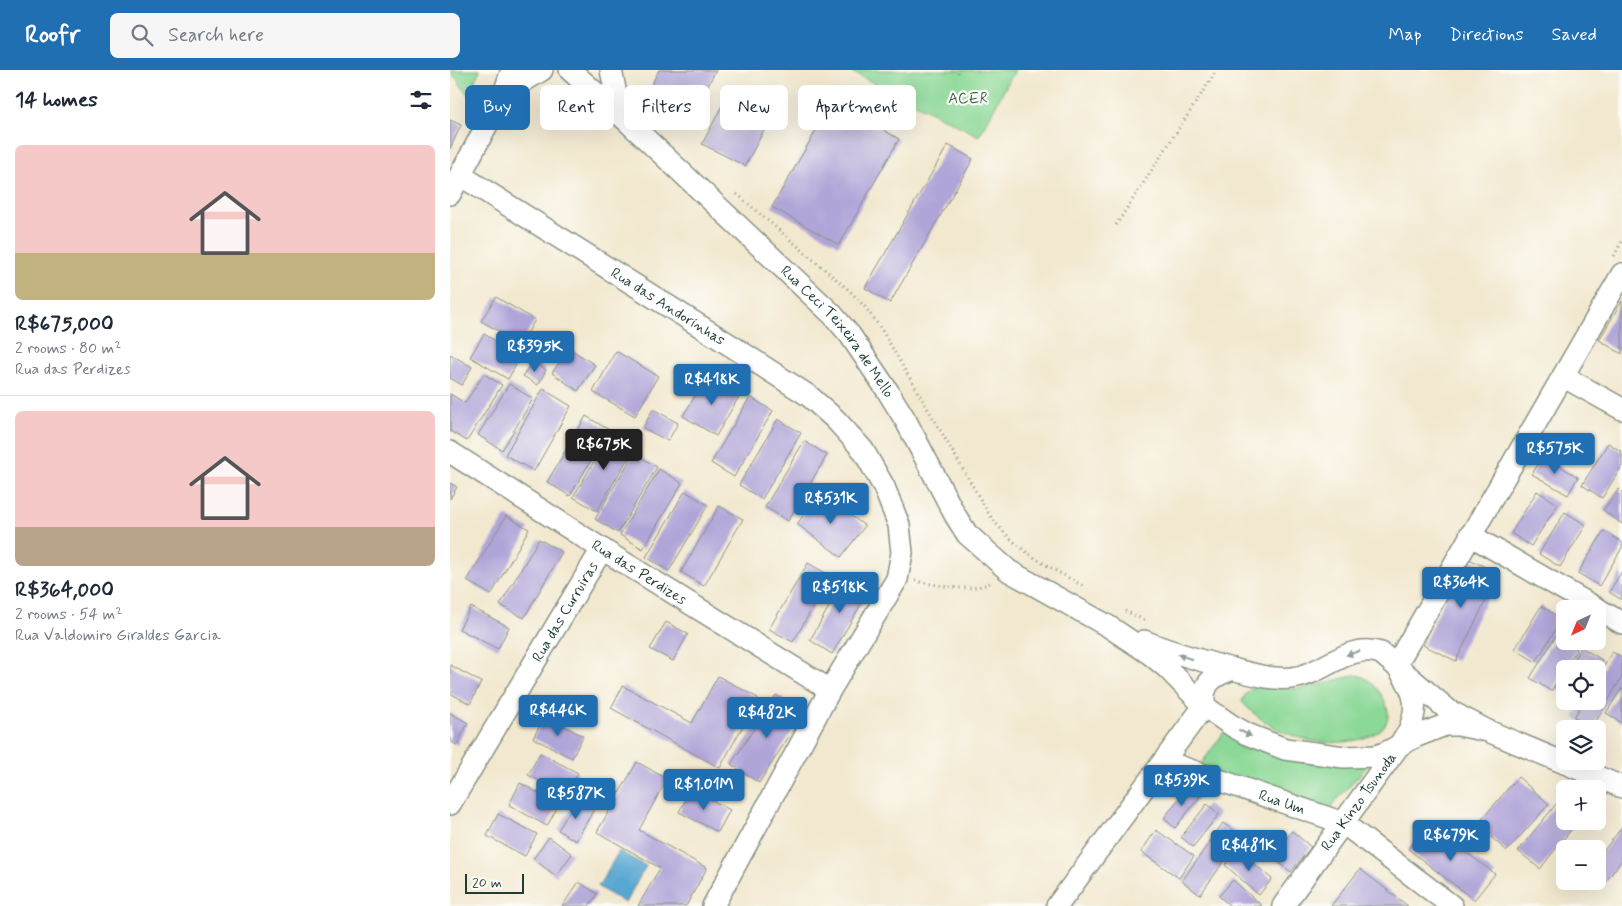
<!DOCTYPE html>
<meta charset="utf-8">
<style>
:root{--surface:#fff;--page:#f6f6f7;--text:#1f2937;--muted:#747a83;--line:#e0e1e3;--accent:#1f6fb2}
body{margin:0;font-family:Mynerve,sans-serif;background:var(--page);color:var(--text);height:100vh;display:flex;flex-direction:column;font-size:19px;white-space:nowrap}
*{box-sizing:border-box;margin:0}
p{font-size:16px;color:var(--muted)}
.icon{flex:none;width:28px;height:28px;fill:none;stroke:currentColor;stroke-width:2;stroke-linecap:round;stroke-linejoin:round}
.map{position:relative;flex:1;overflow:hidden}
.side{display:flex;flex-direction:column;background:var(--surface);width:450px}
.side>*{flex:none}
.banner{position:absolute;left:15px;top:15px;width:475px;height:45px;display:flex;gap:10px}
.needle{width:32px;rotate:223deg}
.controls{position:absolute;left:1106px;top:530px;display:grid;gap:10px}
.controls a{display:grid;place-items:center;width:50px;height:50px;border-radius:8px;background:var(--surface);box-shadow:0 5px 20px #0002;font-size:25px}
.scale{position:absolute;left:15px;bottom:12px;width:59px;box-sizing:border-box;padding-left:5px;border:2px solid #1f3d34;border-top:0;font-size:14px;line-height:18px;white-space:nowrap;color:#1f3d34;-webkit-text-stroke:4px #fdfcf7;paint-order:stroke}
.price{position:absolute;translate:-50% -42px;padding:0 11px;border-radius:5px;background:var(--accent);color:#fff;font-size:16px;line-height:32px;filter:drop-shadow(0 1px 2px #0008)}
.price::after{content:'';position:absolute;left:50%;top:30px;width:15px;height:11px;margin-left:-8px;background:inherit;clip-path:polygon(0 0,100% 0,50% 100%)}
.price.on{background:#222;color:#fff}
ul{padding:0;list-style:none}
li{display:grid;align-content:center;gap:10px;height:265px;padding:0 15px}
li+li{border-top:1px solid var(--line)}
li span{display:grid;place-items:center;height:155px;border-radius:8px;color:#555}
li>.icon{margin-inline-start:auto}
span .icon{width:90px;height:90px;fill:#fffc;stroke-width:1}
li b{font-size:21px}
h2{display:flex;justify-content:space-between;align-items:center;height:60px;padding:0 15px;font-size:21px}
.pill{padding:0 18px;border-radius:8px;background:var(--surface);box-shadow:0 5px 20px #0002;font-size:18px;line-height:45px}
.pill.on{background:var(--accent);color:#fff}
header{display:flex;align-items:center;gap:30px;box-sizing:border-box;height:70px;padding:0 25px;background:var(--accent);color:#fff}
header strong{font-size:24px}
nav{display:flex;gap:28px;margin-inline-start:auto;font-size:18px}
.search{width:350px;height:45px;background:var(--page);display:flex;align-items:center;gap:12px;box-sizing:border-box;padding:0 18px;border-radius:8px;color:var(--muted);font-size:19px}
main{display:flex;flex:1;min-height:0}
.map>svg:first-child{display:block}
.green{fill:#8cd896;stroke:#568a65}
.water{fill:#59a7d2;stroke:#3c7283}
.building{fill:#b0a5d8}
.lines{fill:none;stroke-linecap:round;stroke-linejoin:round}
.minor-casing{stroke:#889282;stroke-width:24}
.path{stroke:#889282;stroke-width:3;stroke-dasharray:1 4;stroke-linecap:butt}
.minor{stroke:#fff;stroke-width:21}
.oneway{fill:#8f9e9a}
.labels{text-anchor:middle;stroke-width:4.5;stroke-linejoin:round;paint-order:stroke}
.park-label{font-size:15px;fill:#3a644c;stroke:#fdfcf7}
.street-label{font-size:15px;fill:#1f3d34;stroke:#fdfcf7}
</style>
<header>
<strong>Roofr</strong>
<div class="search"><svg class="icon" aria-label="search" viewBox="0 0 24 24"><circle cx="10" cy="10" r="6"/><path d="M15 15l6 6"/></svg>Search here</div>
<nav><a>Map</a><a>Directions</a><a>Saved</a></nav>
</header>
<main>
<section class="side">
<h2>14 homes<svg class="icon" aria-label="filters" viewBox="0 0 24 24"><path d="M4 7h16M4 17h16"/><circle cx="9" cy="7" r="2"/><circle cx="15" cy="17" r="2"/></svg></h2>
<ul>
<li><span style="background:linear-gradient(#f6c9c9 70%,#c2b280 0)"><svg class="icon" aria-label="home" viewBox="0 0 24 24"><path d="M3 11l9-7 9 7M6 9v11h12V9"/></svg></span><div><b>R$675,000</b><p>2 rooms · 80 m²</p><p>Rua das Perdizes</p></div></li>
<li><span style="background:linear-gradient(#f6c9c9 75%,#b9a48a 0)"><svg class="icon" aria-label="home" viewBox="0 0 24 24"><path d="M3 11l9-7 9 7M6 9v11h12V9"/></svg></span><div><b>R$364,000</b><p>2 rooms · 54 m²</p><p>Rua Valdomiro Giraldes Garcia</p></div></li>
</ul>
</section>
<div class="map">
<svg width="1172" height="836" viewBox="0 0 1172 836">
<rect width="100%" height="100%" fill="#fdfcf7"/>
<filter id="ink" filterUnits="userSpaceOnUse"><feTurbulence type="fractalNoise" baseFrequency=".02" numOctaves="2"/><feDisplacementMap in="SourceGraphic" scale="10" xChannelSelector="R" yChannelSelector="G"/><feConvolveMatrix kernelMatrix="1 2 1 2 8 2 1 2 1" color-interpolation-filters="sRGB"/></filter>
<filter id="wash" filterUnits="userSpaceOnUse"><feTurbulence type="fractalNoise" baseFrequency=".0096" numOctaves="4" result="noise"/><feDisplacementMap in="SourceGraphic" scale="20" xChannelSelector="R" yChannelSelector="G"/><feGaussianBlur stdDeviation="1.12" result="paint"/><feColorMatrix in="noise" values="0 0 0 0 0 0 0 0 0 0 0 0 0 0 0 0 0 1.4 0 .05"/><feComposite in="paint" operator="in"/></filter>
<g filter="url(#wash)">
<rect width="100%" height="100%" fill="#f2e8cf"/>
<g class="green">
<polygon points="0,0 30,0 18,25"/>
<polygon points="398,0 565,0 529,66"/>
<path d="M903,605C914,605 922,612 928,620C965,669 891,678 858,670C833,664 810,652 792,632C795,621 802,618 813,614C847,625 870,615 903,605Z"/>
<polygon points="777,658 845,690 873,694 922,691 877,741 748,698"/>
</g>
<polygon class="water" points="169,781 196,796 175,833 148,817"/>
<g id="blocks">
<g class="building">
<polygon points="209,0 266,0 246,39 201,16"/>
<polygon points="282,17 325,39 295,96 252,74"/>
<polygon points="383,31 449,69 389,175 322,137"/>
<polygon points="0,50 11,55 0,79"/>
<polygon points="498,75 523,89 440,233 415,218"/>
<polygon points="46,227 85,250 71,274 31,251"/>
<polygon points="1172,231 1172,284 1149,270"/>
<polygon points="34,264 71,286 58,309 20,287"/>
<polygon points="119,278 145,295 128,321 102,303"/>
<polygon points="166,281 208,306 185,346 143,322"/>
<polygon points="0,284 22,297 12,315 0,308"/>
<polygon points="82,291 96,300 88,315 73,306"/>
<polygon points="34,304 52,315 17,371 0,361 0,324 15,333"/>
<polygon points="257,306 290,325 266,366 233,346"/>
<polygon points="59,314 83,329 52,380 28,365"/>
<polygon points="93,319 121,336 84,401 55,385"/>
<polygon points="300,327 323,341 284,407 261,393"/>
<polygon points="203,339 228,353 218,371 193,358"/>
<polygon points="136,346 159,360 120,426 97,412"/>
<polygon points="328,349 351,363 312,429 289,415"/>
<polygon points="162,361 186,375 147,441 123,427"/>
<polygon points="354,371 377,385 338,451 315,437"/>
<polygon points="1158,373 1172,382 1172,396 1152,428 1132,415"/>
<polygon points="184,383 207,397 168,463 145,449"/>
<polygon points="1093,386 1128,407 1118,425 1082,404"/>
<polygon points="209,399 232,413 193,479 170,465"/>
<polygon points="0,413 7,417 0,429"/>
<polygon points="1169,419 1172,422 1172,454 1153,440"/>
<polygon points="235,421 258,435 219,501 196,487"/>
<polygon points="1087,421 1108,434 1081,476 1061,463"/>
<polygon points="371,423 415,456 391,487 347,454"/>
<polygon points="269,436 293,449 254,516 231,502"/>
<polygon points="1115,442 1136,455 1110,497 1089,484"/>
<polygon points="56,446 79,459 41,525 17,511"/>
<polygon points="1154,461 1172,472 1172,478 1149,516 1128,503"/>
<polygon points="89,469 112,482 74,548 50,535"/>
<polygon points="1015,487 1049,504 1006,591 973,575"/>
<polygon points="358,493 381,506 343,572 319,559"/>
<polygon points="1172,501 1172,530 1159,522"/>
<polygon points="398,504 421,517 382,584 360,570"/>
<polygon points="1091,536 1112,549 1086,592 1065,579"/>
<polygon points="21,537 59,557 48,579 9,559"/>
<polygon points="216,552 238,564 223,591 200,579"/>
<polygon points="1106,566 1127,579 1101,621 1080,608"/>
<polygon points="1131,577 1152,590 1146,599 1118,599"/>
<polygon points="1162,582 1172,587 1172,607 1142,658 1124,647 1134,631 1148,631 1148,607"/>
<polygon points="0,595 31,612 20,634 0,623"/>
<polygon points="1115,603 1115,625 1105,619"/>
<polygon points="268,606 308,628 270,698 161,638 173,616 242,653"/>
<polygon points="1172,618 1172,653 1156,643"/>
<polygon points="326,625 354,643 309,713 281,694"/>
<polygon points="0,643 18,653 7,675 0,671"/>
<polygon points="95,646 133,666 122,688 83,668"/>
<polygon points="90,683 128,703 117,725 78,705"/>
<polygon points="187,692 217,709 189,760 257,798 236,836 188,836 210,798 147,762"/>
<polygon points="1068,707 1099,734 1057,781 1027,755"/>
<polygon points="70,713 109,734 97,756 59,735"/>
<polygon points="739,716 751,725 725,758 714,748"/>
<polygon points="241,719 280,740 268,762 229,742"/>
<polygon points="1111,728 1115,732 1115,751 1128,751 1090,799 1068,781"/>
<polygon points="127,729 144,739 126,771 108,760"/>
<polygon points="757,734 769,744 743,777 731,767"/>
<polygon points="48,744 87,764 75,786 37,766"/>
<polygon points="773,753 792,766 750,825 732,811"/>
<polygon points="978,753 1045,804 1024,830 958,779"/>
<polygon points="1172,757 1172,790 1154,814 1148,809 1148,788"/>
<polygon points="706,760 744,786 729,808 691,782"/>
<polygon points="842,761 861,777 841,802 821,786"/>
<polygon points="99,767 122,784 106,806 83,789"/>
<polygon points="788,780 822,809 809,825 775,795"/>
<polygon points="910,799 958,836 881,836"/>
<polygon points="783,810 812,836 780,836 769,826"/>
<polygon points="129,812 147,824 139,836 112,836"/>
</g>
</g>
</g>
<g filter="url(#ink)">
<use href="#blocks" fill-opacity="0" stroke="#889282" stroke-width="1"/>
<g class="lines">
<defs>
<g id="minor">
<path id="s1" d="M120,0L177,51L382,244L400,265L437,320L456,351L505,445L517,464L559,501L658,556L700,584L717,598L754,636L781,655L797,664L835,679L894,687L925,686L935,683L967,666L995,655H1008L1038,661"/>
<polyline points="161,0 166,24 175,47"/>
<polyline points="54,23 92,0"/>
<path id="s2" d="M10,105L280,275L359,326L385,349L413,380L434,417L449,455L452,483L447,509L380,620L263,836"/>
<polyline points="0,124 54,23 62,0"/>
<polyline points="1114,307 1172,339"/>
<path id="s3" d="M0,382L152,479L380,620"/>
<polyline points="1020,465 1172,553"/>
<path d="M694,571C723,583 752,591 782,599C802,604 821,610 842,608C875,604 897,572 931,583L998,640L1038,661L1172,717"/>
<polyline points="946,595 1172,204"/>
<path d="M754,636C752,613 762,606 783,599"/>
<path id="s4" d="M714,691L893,753L1002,836"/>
<path id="s5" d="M0,734L152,479"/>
<polyline points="607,836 754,636"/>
<path id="s6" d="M833,836L958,663C968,639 967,625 952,604"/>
</g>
</defs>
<use href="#minor" class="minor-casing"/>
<g class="path">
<polyline points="508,3 509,0"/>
<path d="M287,124L400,221L415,237L430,257L539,444C563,479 599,497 635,517"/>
<polyline points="666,155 767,0"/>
<polyline points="1164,186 1172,171"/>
<path d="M465,511C490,515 519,524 542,512"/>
<polyline points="675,541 694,550"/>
</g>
<use href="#minor" class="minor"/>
</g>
<defs><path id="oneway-solid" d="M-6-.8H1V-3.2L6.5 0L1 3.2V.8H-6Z" transform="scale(1.25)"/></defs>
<g class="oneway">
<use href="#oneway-solid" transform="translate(903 583) rotate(163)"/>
<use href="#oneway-solid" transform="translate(735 587) rotate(-163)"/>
<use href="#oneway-solid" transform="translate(795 663) rotate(27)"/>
</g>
</g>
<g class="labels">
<g class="park-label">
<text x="518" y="33">ACER</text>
</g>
<g class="street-label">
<text dy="5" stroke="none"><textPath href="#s2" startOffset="246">Rua das Andorinhas</textPath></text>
<text dy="5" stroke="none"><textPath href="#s1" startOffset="375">Rua Ceci Teixeira de Mello</textPath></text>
<text dy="5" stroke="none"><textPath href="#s3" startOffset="224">Rua das Perdizes</textPath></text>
<text dy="5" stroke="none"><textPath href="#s5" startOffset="224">Rua das Curruiras</textPath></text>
<text dy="5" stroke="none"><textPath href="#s4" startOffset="125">Rua Um</textPath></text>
<text dy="5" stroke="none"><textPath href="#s6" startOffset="129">Rua Kinzo Tsunoda</textPath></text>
</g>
</g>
</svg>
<div class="controls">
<a><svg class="needle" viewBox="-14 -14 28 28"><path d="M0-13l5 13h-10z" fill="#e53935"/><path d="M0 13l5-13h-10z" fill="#747a83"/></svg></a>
<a><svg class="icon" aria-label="locate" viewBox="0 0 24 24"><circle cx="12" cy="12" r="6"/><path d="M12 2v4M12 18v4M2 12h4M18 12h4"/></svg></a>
<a><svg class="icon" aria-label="layers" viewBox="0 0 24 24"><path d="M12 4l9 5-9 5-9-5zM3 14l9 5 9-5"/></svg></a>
<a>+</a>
<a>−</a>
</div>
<div class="scale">20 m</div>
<b class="price" style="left:85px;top:303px">R$395K</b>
<b class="price" style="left:262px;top:336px">R$418K</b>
<b class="price on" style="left:154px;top:401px">R$675K</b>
<b class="price" style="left:1105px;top:405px">R$575K</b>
<b class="price" style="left:381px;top:455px">R$531K</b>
<b class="price" style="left:1011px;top:539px">R$364K</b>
<b class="price" style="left:390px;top:544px">R$518K</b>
<b class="price" style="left:108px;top:667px">R$446K</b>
<b class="price" style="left:317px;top:669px">R$482K</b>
<b class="price" style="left:732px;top:737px">R$539K</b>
<b class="price" style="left:254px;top:741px">R$1.01M</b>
<b class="price" style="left:126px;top:750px">R$587K</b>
<b class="price" style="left:1001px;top:792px">R$679K</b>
<b class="price" style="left:799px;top:802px">R$481K</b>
<div class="banner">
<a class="pill on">Buy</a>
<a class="pill">Rent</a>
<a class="pill">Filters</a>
<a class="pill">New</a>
<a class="pill">Apartment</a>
</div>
</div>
</main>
